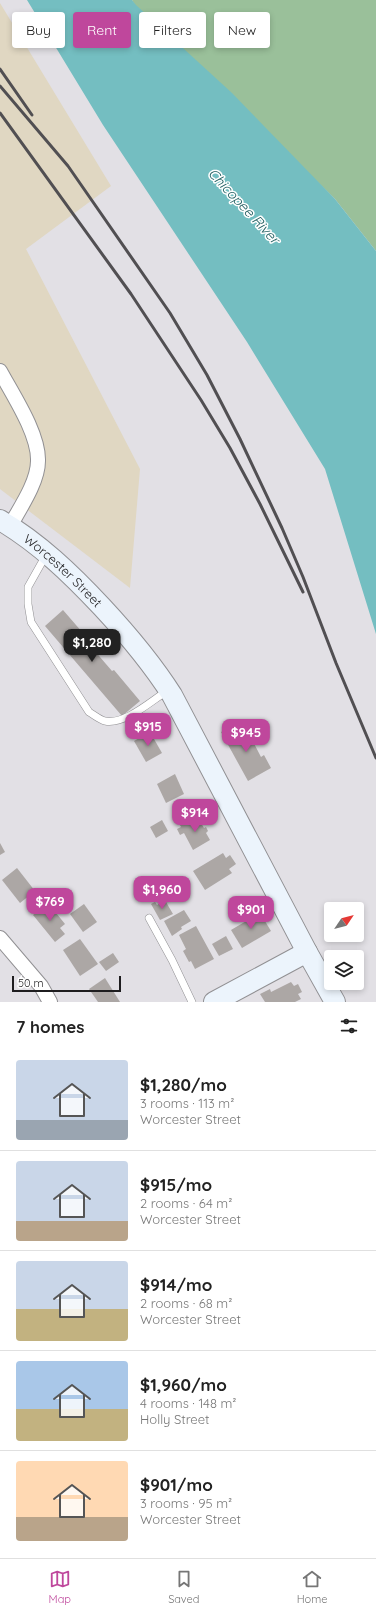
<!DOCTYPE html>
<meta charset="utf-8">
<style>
:root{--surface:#fff;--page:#f2f2f2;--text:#222;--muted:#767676;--line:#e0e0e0;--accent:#bf479c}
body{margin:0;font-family:Quicksand,sans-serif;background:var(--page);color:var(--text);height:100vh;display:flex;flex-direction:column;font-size:15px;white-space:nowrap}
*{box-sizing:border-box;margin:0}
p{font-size:13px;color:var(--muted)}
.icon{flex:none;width:22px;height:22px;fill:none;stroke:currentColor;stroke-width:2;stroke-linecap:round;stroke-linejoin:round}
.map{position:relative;height:1002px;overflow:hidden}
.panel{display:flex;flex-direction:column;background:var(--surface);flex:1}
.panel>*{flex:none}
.hud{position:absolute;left:12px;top:12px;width:352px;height:36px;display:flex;gap:8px}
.needle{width:26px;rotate:55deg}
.tools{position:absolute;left:324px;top:902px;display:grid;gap:8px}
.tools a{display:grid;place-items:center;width:40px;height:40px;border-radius:4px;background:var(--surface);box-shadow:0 2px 6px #0003;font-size:20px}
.scale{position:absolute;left:12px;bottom:10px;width:109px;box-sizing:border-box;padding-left:4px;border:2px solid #1e1d1f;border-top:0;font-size:11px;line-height:14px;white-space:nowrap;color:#1e1d1f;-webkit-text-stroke:3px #fff;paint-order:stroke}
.price{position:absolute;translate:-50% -34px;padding:0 9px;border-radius:8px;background:var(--accent);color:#fff;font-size:13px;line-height:26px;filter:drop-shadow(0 1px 2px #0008)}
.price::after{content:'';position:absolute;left:50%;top:24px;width:12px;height:9px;margin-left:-6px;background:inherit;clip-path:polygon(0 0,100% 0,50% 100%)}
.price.active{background:#222;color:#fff}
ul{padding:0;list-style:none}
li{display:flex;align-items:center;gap:12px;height:100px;padding:0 16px}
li+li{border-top:1px solid var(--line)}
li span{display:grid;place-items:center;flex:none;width:112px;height:80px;border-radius:4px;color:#555}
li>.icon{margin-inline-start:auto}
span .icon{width:48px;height:48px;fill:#fffc;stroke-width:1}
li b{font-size:17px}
h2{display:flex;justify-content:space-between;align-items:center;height:48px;padding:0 16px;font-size:17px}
.chip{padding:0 14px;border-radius:4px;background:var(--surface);box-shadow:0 2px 6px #0003;font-size:14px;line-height:36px}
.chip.active{background:var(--accent);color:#fff}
.tab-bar{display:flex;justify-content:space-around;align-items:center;height:56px;border-top:1px solid var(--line);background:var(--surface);font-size:11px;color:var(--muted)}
.tab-bar a{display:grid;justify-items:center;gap:2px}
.tab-bar .active{color:var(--accent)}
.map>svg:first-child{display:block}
.industrial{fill:#e0d7c2}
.green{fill:#9ac09a}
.water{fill:#74bec1}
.building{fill:#aca7a5}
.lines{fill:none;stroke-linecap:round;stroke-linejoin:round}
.service-casing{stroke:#919093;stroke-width:8}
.minor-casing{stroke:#919093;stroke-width:16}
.secondary-casing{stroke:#919093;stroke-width:22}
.service{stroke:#fff;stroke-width:7}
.minor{stroke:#fff;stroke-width:14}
.secondary{stroke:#ecf4fc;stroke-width:20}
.rail{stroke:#514f52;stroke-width:3}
.labels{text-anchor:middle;stroke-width:3;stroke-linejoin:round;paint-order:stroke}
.street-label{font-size:13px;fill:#1e1d1f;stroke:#fff}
.water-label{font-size:14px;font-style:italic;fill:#246163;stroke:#fff}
</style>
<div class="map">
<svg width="376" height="1002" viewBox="0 0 376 1002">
<rect width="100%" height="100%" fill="#e2e0e5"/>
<polygon class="industrial" points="0,3 111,186 26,249 140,469 130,588 0,489"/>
<polygon class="green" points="132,0 376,0 376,251 335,199 135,5"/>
<polygon class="water" points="27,0 132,0 136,5 232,93 335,199 376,251 376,634 325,469 247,342 103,125"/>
<g class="building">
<polygon points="63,610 89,640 87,642 112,671 114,670 140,701 122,716 45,626"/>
<polygon points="236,724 243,737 249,734 261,757 264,755 271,768 248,781 221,732"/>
<polygon points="150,732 162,753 146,762 134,741"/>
<polygon points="175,774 184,794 166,803 157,784"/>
<polygon points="198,818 204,828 206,827 208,831 206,833 210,840 193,850 184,833 180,835 177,829 181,827 180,825 185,822 186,824"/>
<polygon points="162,820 168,831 156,838 150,827"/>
<polygon points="0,843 5,852 0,855"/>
<polygon points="223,853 226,858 230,855 236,864 229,869 232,873 205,890 193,871"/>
<polygon points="17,868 35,891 20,903 2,880"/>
<polygon points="155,902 157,905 162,902 163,904 166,902 173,914 160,920 151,904"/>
<polygon points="48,903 65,924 60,928 65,934 55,942 33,915"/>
<polygon points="84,904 97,922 83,932 70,914"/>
<polygon points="184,910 191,921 181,927 182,929 172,936 164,921"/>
<polygon points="260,913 271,931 242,948 231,930"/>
<polygon points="196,926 214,959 195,969 191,961 189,962 183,951 186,949 179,935"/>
<polygon points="226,936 233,949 219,956 212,944"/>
<polygon points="80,939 98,964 80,976 63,950"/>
<polygon points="113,953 119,962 106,971 99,962"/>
<polygon points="105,978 120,1002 98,1002 89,989"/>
<polygon points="291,982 294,986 298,984 302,992 298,994 301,999 295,1002 265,1002 260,994 270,989 271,992"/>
</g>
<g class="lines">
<defs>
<g id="service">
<path d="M46,555L28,587V604L31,622L89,712C94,715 100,720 105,721C125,725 151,701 167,691"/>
<polyline points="149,918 172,960 192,1002"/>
</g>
<g id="minor">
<path d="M0,371C13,395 39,434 38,461C38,482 20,508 10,526"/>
<polyline points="0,938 41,986 50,1002"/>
</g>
<g id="secondary">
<path id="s1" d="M0,520C39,543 71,574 102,607C129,636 151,662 172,695L307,952L335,1002"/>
<polyline points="214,1002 307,952"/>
</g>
</defs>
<use href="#service" class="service-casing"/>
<use href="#minor" class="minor-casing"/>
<use href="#secondary" class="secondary-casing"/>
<use href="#service" class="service"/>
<use href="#minor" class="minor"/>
<use href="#secondary" class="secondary"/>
<g class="rail">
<polyline points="0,69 32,115"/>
<polyline points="0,86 68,166 170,313 207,375 240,439 282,528 303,577 336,663 376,758"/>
<polyline points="0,113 131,294 201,400 230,448 260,504 303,592"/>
</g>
</g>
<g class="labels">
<g class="street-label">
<text dy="5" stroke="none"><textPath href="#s1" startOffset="81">Worcester Street</textPath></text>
</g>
<g class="water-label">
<text transform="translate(244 206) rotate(47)" y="5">Chicopee River</text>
</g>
</g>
</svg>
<div class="tools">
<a><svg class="needle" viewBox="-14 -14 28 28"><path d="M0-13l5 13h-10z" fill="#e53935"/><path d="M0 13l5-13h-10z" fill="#767676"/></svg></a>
<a><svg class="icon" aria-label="layers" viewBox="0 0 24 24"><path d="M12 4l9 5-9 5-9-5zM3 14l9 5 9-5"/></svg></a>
</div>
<div class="scale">50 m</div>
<b class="price active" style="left:92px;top:663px">$1,280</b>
<b class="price" style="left:148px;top:747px">$915</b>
<b class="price" style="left:246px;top:753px">$945</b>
<b class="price" style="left:195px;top:833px">$914</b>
<b class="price" style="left:162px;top:910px">$1,960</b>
<b class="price" style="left:50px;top:922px">$769</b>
<b class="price" style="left:251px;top:930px">$901</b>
<div class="hud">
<a class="chip">Buy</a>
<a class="chip active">Rent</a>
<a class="chip">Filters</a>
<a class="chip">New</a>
</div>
</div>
<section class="panel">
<h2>7 homes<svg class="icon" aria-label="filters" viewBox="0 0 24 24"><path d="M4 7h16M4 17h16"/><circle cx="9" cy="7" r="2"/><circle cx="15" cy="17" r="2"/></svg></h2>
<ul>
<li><span style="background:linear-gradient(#c9d6e8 75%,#9aa5b1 0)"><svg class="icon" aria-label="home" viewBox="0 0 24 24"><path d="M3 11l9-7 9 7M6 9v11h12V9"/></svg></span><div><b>$1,280/mo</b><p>3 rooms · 113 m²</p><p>Worcester Street</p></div></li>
<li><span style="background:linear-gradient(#c9d6e8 75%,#b9a48a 0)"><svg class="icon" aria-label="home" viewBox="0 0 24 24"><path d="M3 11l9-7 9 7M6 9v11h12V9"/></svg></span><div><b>$915/mo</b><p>2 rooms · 64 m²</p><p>Worcester Street</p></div></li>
<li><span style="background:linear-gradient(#c9d6e8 60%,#c2b280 0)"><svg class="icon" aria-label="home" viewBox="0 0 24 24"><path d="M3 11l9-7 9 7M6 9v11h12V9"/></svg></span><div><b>$914/mo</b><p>2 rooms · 68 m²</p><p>Worcester Street</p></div></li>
<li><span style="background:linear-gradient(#a9c7e8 60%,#c2b280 0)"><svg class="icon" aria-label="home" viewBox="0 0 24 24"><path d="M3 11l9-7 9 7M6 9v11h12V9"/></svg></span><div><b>$1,960/mo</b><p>4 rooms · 148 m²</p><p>Holly Street</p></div></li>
<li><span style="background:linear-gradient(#ffd9b3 70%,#b9a48a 0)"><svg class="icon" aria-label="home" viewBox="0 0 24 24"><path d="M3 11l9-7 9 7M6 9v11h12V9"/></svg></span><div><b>$901/mo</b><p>3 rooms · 95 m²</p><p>Worcester Street</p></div></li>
</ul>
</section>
<nav class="tab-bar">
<a class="active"><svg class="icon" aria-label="map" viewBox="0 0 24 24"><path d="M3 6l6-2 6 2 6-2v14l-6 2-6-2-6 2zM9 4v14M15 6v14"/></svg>Map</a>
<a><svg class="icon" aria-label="saved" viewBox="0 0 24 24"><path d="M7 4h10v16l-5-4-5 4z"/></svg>Saved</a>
<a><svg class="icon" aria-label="home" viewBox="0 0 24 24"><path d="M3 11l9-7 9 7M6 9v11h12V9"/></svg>Home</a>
</nav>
